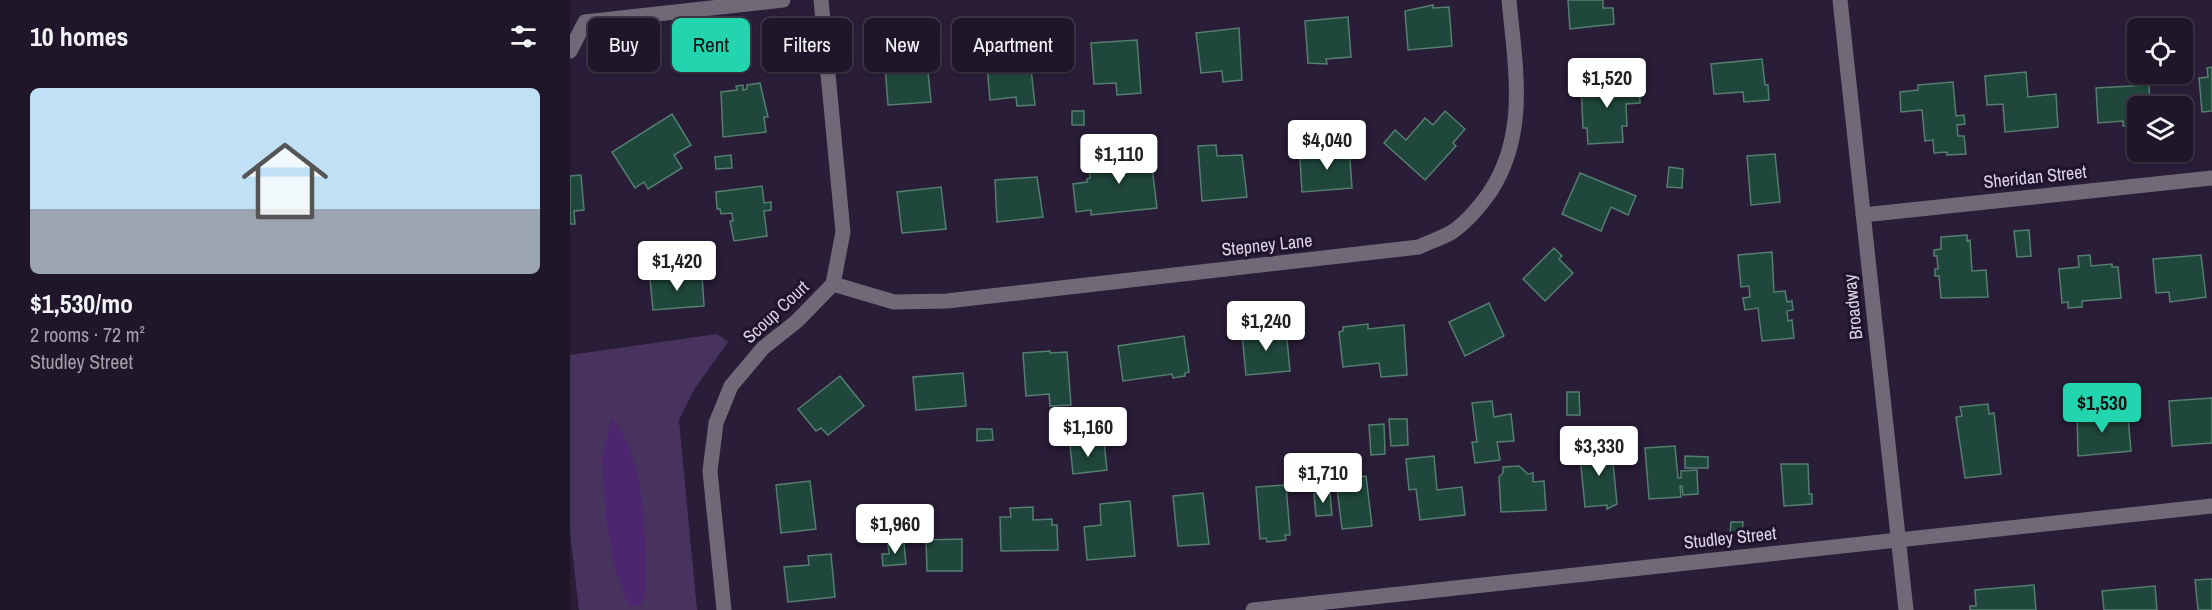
<!DOCTYPE html>
<meta charset="utf-8">
<style>
:root{--surface:#1f1629;--page:#2c2335;--text:#f1f3f6;--muted:#a19fa8;--line:#3c3546;--accent:#22d5af}
body{margin:0;font-family:"Archivo Narrow",sans-serif;background:var(--page);color:var(--text);height:100vh;display:flex;flex-direction:column;font-size:22px;white-space:nowrap}
*{box-sizing:border-box;margin:0}
p{font-size:20px;color:var(--muted)}
.icon{flex:none;width:33px;height:33px;fill:none;stroke:currentColor;stroke-width:2;stroke-linecap:round;stroke-linejoin:round}
.map{position:relative;flex:1;overflow:hidden}
.sheet{display:flex;flex-direction:column;background:var(--surface);width:570px}
.sheet>*{flex:none}
.banner{position:absolute;left:18px;top:18px;width:570px;height:54px;display:flex;gap:12px}
.buttons{position:absolute;left:1557px;top:18px;display:grid;gap:12px}
.buttons a{display:grid;place-items:center;width:66px;height:66px;border-radius:9px;background:var(--surface);box-shadow:0 2px 4px #0004,0 0 0 2px var(--line);font-size:30px}
.price{position:absolute;translate:-50% -51px;padding:0 14px;border-radius:6px;background:#fff;color:#222;font-size:20px;line-height:39px;filter:drop-shadow(0 2px 3px #0008)}
.price::after{content:'';position:absolute;left:50%;top:36px;width:18px;height:14px;margin-left:-9px;background:inherit;clip-path:polygon(0 0,100% 0,50% 100%)}
.price.on{background:var(--accent);color:#111}
ul{padding:0;list-style:none}
li{display:grid;align-content:center;gap:12px;height:318px;padding:0 30px}
li+li{border-top:2px solid var(--line)}
li span{display:grid;place-items:center;height:186px;border-radius:9px;color:#555}
li>.icon{margin-inline-start:auto}
span .icon{width:108px;height:108px;fill:#fffc;stroke-width:1}
li b{font-size:26px}
h2{display:flex;justify-content:space-between;align-items:center;height:72px;padding:0 30px;font-size:26px}
.pill{padding:0 21px;border-radius:9px;background:var(--surface);box-shadow:0 2px 4px #0004,0 0 0 2px var(--line);font-size:21px;line-height:54px}
.pill.on{background:var(--accent);color:#111}
main{display:flex;flex:1;min-height:0}
.map>svg:first-child{display:block}
.green{fill:#47335d}
.water{fill:#4c266f}
.building{fill:#1f473c;stroke:#557e71;stroke-width:1.5}
.lines{fill:none;stroke-linecap:round;stroke-linejoin:round}
.minor{stroke:#706a78;stroke-width:15}
.labels{text-anchor:middle;stroke-width:6;stroke-linejoin:round;paint-order:stroke}
.street-label{font-size:18px;fill:#dbd4e5;stroke:#20142c}
</style>
<main>
<section class="sheet">
<h2>10 homes<svg class="icon" aria-label="filters" viewBox="0 0 24 24"><path d="M4 7h16M4 17h16"/><circle cx="9" cy="7" r="2"/><circle cx="15" cy="17" r="2"/></svg></h2>
<ul>
<li><span style="background:linear-gradient(#bfe0f5 65%,#9aa5b1 0)"><svg class="icon" aria-label="home" viewBox="0 0 24 24"><path d="M3 11l9-7 9 7M6 9v11h12V9"/></svg></span><div><b>$1,530/mo</b><p>2 rooms · 72 m²</p><p>Studley Street</p></div></li>
</ul>
</section>
<div class="map">
<svg width="1642" height="610" viewBox="0 0 1642 610">
<rect width="100%" height="100%" fill="#291d37"/>
<polygon class="green" points="147,334 158,342 125,388 109,420 127,610 9,610 0,533 0,355"/>
<path class="water" d="M42,417C79,467 75,538 75,597L70,606H59L45,570L36,518L32,458Z"/>
<g class="building">
<polygon points="998,0 1033,0 1033,8 1043,8 1044,24 1000,29"/>
<polygon points="863,5 863,8 879,7 882,46 838,50 835,11"/>
<polygon points="778,17 781,57 756,59 757,64 738,63 735,21"/>
<polygon points="669,28 672,80 653,82 652,71 631,73 626,33"/>
<polygon points="567,40 571,93 547,95 546,83 524,84 521,43"/>
<polygon points="459,51 465,105 447,106 446,97 420,100 416,54"/>
<polygon points="1192,59 1195,85 1198,85 1199,100 1174,102 1173,92 1144,94 1141,64"/>
<polygon points="357,62 361,102 318,105 315,66"/>
<polygon points="1642,67 1642,111 1632,112 1629,78 1638,77 1637,68"/>
<polygon points="1456,72 1458,97 1486,94 1488,127 1435,132 1433,104 1417,105 1415,76"/>
<polygon points="1069,80 1070,103 1056,104 1057,126 1052,126 1053,142 1018,144 1017,128 1013,128 1011,83"/>
<polygon points="1383,82 1386,116 1394,115 1395,124 1387,125 1388,136 1394,136 1396,154 1377,155 1377,152 1364,153 1363,140 1355,141 1352,110 1331,112 1330,92 1348,90 1348,85"/>
<polygon points="190,83 198,117 194,117 196,132 153,137 151,92 167,90 166,86 173,85 173,90 177,89 177,85"/>
<polygon points="1579,85 1580,106 1568,106 1568,120 1564,120 1564,126 1553,126 1553,121 1528,123 1526,88"/>
<rect x="502" y="111" width="12" height="14"/>
<polygon points="875,111 895,129 883,143 886,146 855,180 814,143 825,130 836,140 855,118 863,125"/>
<polygon points="102,114 121,145 104,155 112,168 78,189 74,182 65,188 42,152"/>
<polygon points="579,142 587,208 521,215 521,210 506,212 503,184 517,182 517,179 520,178 519,167 550,164 551,176 554,176 553,144"/>
<polygon points="646,145 647,156 672,155 677,197 632,201 628,146"/>
<polygon points="779,145 782,188 732,192 730,159 763,156 762,146"/>
<polygon points="1205,154 1210,202 1181,205 1177,156"/>
<polygon points="161,155 162,168 146,169 145,157"/>
<polygon points="1099,167 1113,169 1112,188 1097,187"/>
<polygon points="1010,173 1066,196 1058,215 1041,207 1031,231 992,214"/>
<polygon points="11,175 14,210 4,211 5,224 0,224 0,176"/>
<polygon points="467,177 473,217 427,222 425,180"/>
<polygon points="192,186 194,203 201,202 201,210 194,211 197,236 164,241 160,221 163,221 162,213 151,214 150,209 147,209 146,192"/>
<polygon points="371,187 376,229 332,233 327,192"/>
<polygon points="1459,230 1461,256 1447,257 1444,231"/>
<polygon points="1397,235 1397,241 1400,240 1402,271 1416,270 1418,297 1371,298 1369,276 1365,276 1365,269 1368,269 1367,256 1364,256 1364,250 1371,249 1371,237"/>
<polygon points="984,248 992,256 989,259 1003,273 975,301 953,279"/>
<polygon points="1202,252 1204,292 1215,291 1217,302 1222,301 1223,310 1217,311 1218,321 1222,320 1224,338 1192,341 1188,308 1175,310 1173,298 1180,297 1179,286 1171,287 1168,255"/>
<polygon points="1520,255 1521,266 1542,264 1542,267 1548,267 1551,298 1512,301 1512,307 1498,308 1498,302 1492,303 1489,269 1509,267 1508,256"/>
<polygon points="1631,255 1636,297 1600,302 1599,292 1586,293 1583,259"/>
<polygon points="132,275 134,306 83,310 80,279"/>
<polygon points="919,303 934,336 895,356 879,322"/>
<polygon points="798,324 798,329 834,325 837,375 811,377 809,363 773,367 769,332 773,331 773,327"/>
<polygon points="716,329 720,371 676,375 672,334"/>
<polygon points="614,336 619,372 615,373 615,376 603,378 602,374 553,381 548,346"/>
<polygon points="480,351 480,353 497,352 501,405 480,406 479,394 456,396 453,353"/>
<polygon points="393,373 396,406 346,410 343,377"/>
<polygon points="270,376 294,406 258,435 251,428 246,431 228,409"/>
<polygon points="997,392 1009,392 1010,415 997,415"/>
<polygon points="1642,398 1642,443 1602,446 1599,401"/>
<polygon points="922,401 924,417 941,414 944,441 927,442 930,460 905,463 902,442 907,442 902,403"/>
<polygon points="1418,404 1419,414 1424,413 1431,474 1395,478 1386,417 1392,416 1390,407"/>
<polygon points="1529,410 1530,419 1558,417 1561,451 1508,456 1507,412"/>
<polygon points="819,419 837,419 838,445 821,446"/>
<polygon points="814,424 815,454 801,455 799,425"/>
<polygon points="407,429 422,429 423,440 407,441"/>
<polygon points="534,441 537,470 503,474 500,445"/>
<polygon points="1038,443 1038,453 1042,452 1047,504 1037,509 1037,505 1015,507 1010,456 1021,454 1020,447 1026,444"/>
<polygon points="1105,446 1108,478 1111,478 1111,471 1127,470 1128,494 1113,495 1112,486 1110,486 1111,497 1079,499 1075,448"/>
<polygon points="864,456 867,490 892,487 895,515 850,520 846,489 839,490 836,459"/>
<polygon points="1115,456 1138,457 1138,468 1115,468"/>
<polygon points="1211,464 1238,464 1239,494 1242,494 1242,504 1214,506"/>
<polygon points="949,466 958,474 963,473 963,482 974,481 976,510 931,512 929,477 933,473 933,467"/>
<polygon points="796,476 802,526 772,529 766,479"/>
<polygon points="240,481 246,529 211,533 206,485"/>
<polygon points="716,485 720,535 715,535 716,540 697,542 696,538 690,539 686,487"/>
<polygon points="633,493 639,544 608,546 603,496"/>
<polygon points="760,493 762,515 746,516 744,494"/>
<polygon points="560,501 565,556 517,560 514,527 531,525 530,504"/>
<polygon points="463,507 463,520 482,519 482,525 487,525 488,550 431,551 430,517 441,517 440,508"/>
<polygon points="330,519 331,535 319,536 318,520"/>
<polygon points="1161,522 1173,522 1172,535 1160,535"/>
<polygon points="392,539 392,571 357,571 356,540"/>
<polygon points="334,543 336,564 313,566 312,554 319,554 318,545"/>
<polygon points="261,554 265,597 218,602 214,567 239,565 238,556"/>
<polygon points="1642,579 1642,610 1628,610 1625,580"/>
<polygon points="1464,585 1466,610 1400,610 1400,606 1406,606 1405,590"/>
<polygon points="1585,586 1587,610 1534,610 1532,591"/>
</g>
<g class="lines">
<g class="minor">
<polyline points="1270,0 1336,610"/>
<polyline points="0,51 15,22 213,0"/>
<polyline points="1293,215 1642,178"/>
<path d="M263,284L324,302L377,301L849,247C859,242 872,238 882,232C897,222 910,206 920,192C959,133 945,66 939,0"/>
<polyline points="154,610 140,471 146,423 161,386 193,348 227,321 263,284 273,232 251,0"/>
<polyline points="683,610 1642,506"/>
</g>
</g>
<g class="labels">
<g class="street-label">
<text transform="translate(1465 177) rotate(-6)" y="6">Sheridan Street</text>
<text transform="translate(697 245) rotate(-6)" y="6">Stepney Lane</text>
<text transform="translate(1283 307) rotate(-96)" y="6">Broadway</text>
<text transform="translate(206 312) rotate(-43)" y="6">Scoup Court</text>
<text transform="translate(1160 538) rotate(-6)" y="6">Studley Street</text>
</g>
</g>
</svg>
<div class="buttons">
<a><svg class="icon" aria-label="locate" viewBox="0 0 24 24"><circle cx="12" cy="12" r="6"/><path d="M12 2v4M12 18v4M2 12h4M18 12h4"/></svg></a>
<a><svg class="icon" aria-label="layers" viewBox="0 0 24 24"><path d="M12 4l9 5-9 5-9-5zM3 14l9 5 9-5"/></svg></a>
</div>
<b class="price" style="left:1037px;top:109px">$1,520</b>
<b class="price" style="left:757px;top:171px">$4,040</b>
<b class="price" style="left:549px;top:185px">$1,110</b>
<b class="price" style="left:107px;top:292px">$1,420</b>
<b class="price" style="left:696px;top:352px">$1,240</b>
<b class="price on" style="left:1532px;top:434px">$1,530</b>
<b class="price" style="left:518px;top:458px">$1,160</b>
<b class="price" style="left:1029px;top:477px">$3,330</b>
<b class="price" style="left:753px;top:504px">$1,710</b>
<b class="price" style="left:325px;top:555px">$1,960</b>
<div class="banner">
<a class="pill">Buy</a>
<a class="pill on">Rent</a>
<a class="pill">Filters</a>
<a class="pill">New</a>
<a class="pill">Apartment</a>
</div>
</div>
</main>
